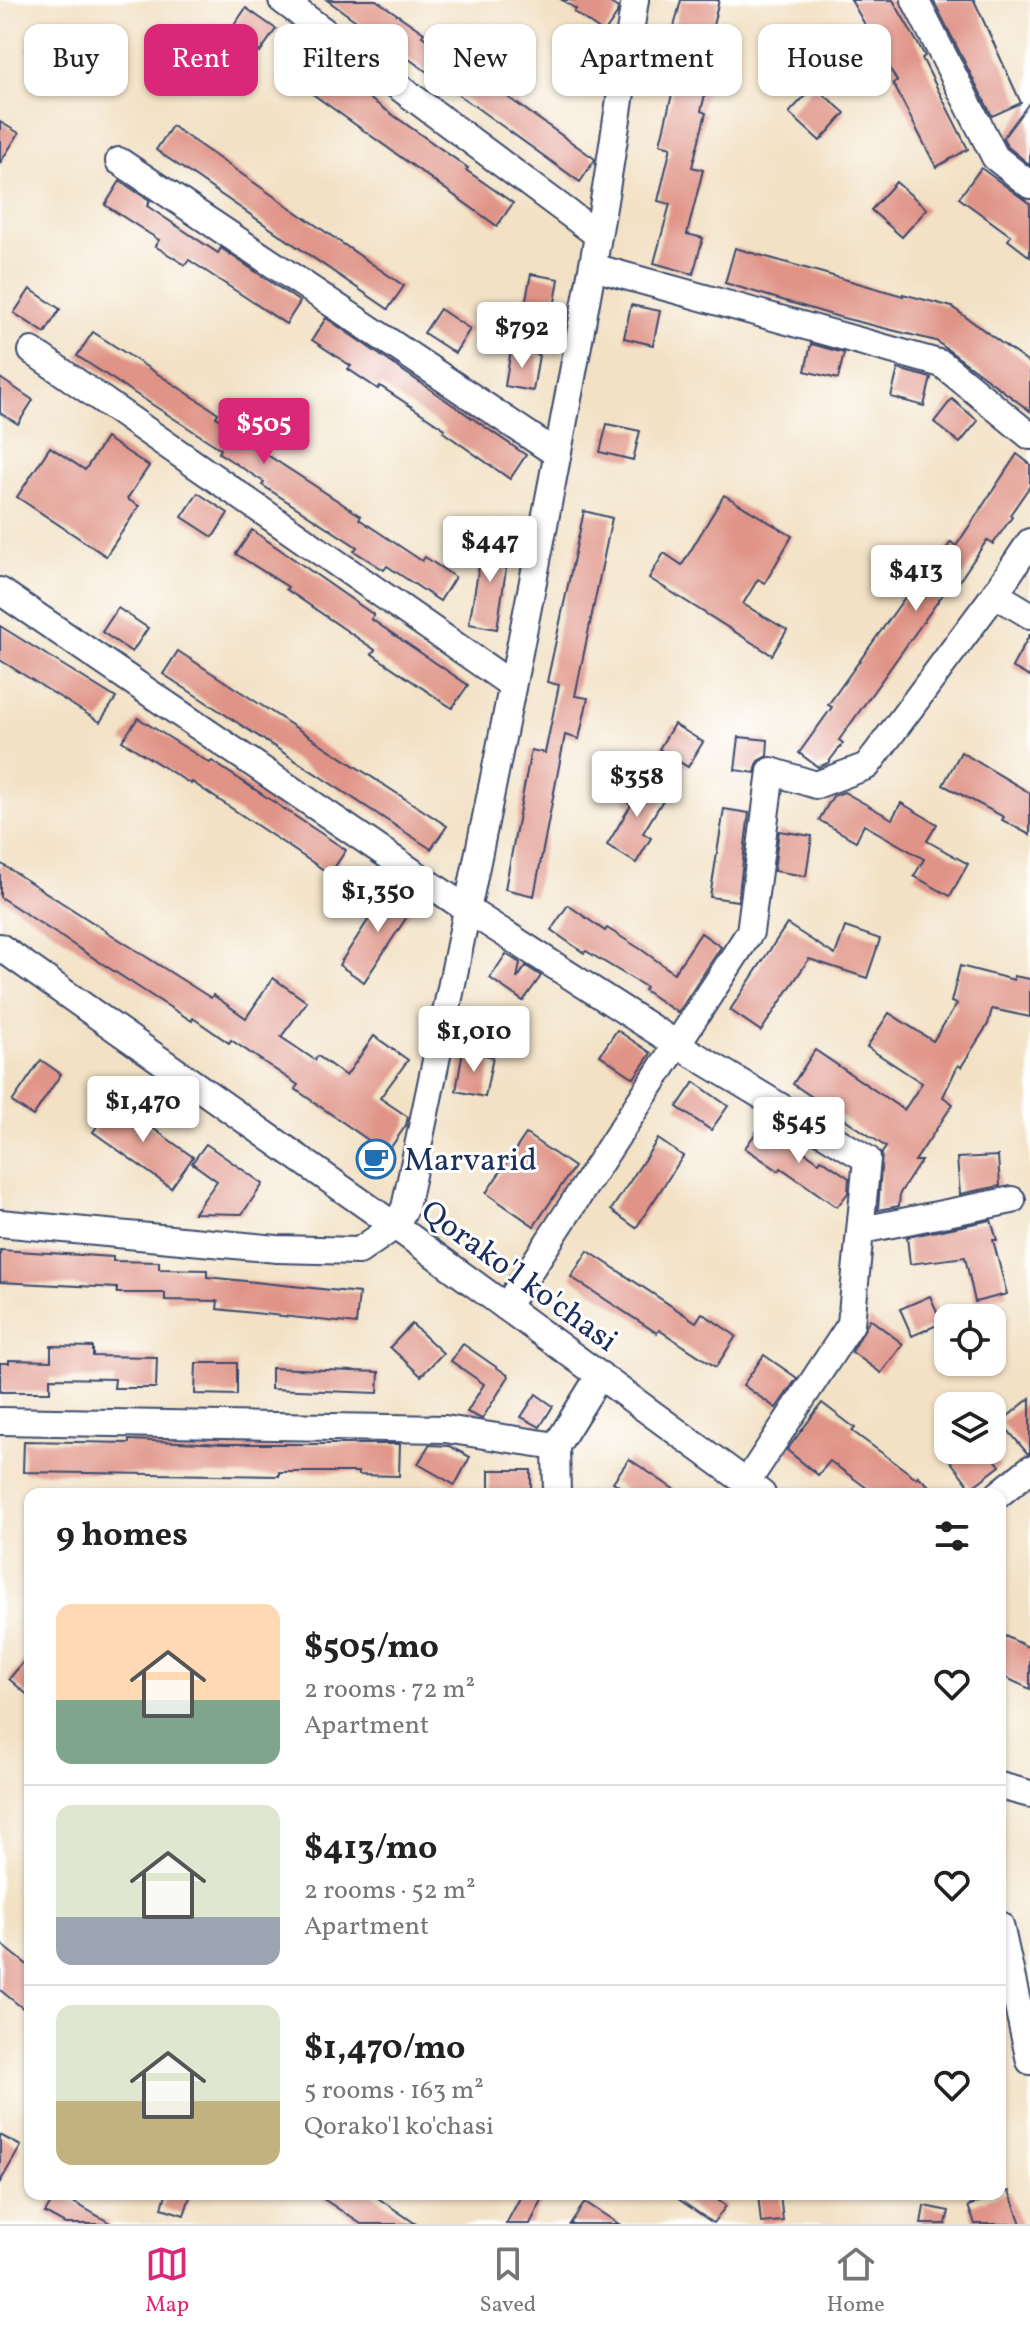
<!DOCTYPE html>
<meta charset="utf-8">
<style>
:root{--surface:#fff;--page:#f6f6f6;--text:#222;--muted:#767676;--line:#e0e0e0;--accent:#db2777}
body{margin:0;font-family:Vollkorn,serif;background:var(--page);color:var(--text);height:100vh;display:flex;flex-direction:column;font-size:30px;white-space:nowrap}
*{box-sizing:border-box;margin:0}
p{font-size:26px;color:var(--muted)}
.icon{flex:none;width:44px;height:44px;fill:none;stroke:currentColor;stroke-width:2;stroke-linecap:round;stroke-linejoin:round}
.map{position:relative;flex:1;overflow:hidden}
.details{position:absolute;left:24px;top:1488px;width:982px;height:712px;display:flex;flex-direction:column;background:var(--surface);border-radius:16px;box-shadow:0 2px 6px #0004}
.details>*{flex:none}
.top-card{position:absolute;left:24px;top:24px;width:982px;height:72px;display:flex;gap:16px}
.buttons{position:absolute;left:934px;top:1304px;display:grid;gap:16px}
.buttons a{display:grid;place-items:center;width:72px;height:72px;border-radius:16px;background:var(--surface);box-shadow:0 2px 6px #0004;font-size:40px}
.price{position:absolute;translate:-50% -68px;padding:0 18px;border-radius:8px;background:#fff;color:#222;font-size:26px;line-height:52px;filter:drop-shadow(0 2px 4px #0008)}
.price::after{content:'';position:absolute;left:50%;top:48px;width:24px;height:18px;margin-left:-12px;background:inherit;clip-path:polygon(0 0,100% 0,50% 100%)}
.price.current{background:var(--accent);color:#fff}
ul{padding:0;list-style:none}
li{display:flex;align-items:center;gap:24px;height:200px;padding:0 32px}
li+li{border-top:2px solid var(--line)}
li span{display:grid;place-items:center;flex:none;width:224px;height:160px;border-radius:16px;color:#555}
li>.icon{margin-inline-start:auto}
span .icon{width:96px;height:96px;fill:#fffc;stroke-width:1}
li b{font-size:34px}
h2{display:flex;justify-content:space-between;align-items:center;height:96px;padding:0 32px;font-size:34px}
.chip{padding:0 28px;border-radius:16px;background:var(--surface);box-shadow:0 2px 6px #0004;font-size:28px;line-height:72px}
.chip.current{background:var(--accent);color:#fff}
.tabs{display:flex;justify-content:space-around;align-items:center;height:112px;border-top:2px solid var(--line);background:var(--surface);font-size:22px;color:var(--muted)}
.tabs a{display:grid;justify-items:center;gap:4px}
.tabs .current{color:var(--accent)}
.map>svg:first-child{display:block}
.building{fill:#e09487}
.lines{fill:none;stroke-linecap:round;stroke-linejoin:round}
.minor-casing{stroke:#3b4a6d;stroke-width:30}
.minor{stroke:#fff;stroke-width:26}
.labels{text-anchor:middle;stroke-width:6;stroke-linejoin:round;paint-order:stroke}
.poi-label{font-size:32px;fill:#1b2f5e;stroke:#fff;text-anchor:start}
.street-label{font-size:32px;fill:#1b2f5e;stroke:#fff}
</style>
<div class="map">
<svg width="1030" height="2224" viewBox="0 0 1030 2224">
<rect width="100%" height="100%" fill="#fff"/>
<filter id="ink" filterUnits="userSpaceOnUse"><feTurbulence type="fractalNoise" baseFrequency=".0125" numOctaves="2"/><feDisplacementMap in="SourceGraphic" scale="16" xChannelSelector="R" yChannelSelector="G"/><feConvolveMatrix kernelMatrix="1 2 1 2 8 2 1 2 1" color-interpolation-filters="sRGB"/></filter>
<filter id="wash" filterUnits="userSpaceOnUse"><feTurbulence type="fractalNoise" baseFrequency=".006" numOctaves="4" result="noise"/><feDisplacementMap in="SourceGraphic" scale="32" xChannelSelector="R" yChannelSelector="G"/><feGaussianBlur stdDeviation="1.8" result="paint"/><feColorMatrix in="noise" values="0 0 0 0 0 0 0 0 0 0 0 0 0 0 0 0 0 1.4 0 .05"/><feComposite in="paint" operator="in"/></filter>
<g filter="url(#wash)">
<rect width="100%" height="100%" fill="#f2e1c4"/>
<g id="blocks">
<g class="building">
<polygon points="327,0 376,0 424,33 422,36 595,159 594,161 580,182"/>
<polygon points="562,0 606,0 618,8 617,14 604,33 574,12 576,9"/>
<polygon points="681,0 719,0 706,56 714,58 701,111 706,113 692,167 703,170 687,234 703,238 693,274 654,263 670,204 658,201 671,147 660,144 673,90 669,89 683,29 674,27"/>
<polygon points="851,0 893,0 925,56 922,58 968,149 936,167 893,83 897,81"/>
<polygon points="933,0 974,0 1021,103 992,116"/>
<polygon points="246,8 276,29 260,52 230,31"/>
<polygon points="41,26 87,53 72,77 27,50"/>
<polygon points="298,48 468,168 466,170 513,203 497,226 282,72"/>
<polygon points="814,86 845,113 820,141 789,113"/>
<polygon points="1030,102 1030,165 1008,147 1003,138"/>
<polygon points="0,122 19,133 0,163"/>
<polygon points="172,126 404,286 388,309 156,150"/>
<polygon points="981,168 1030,204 1030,257 1008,240 1011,236 959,198"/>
<polygon points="120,181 150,201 147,206 218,253 221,248 300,302 286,324 189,260 185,265 155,246 159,240 105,205"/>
<polygon points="896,182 927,209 902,237 871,210"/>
<polygon points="735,248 903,296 903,294 952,307 1030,364 1030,411 936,341 839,317 725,283"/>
<polygon points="531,274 559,279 553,314 524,309"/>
<polygon points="30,289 60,309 45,333 14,313"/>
<polygon points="631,305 660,311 653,345 624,338"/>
<polygon points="440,309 470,329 455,353 424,333"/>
<polygon points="326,318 526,455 510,479 443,432 445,429 380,386 378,389 348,369 351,366 312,340"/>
<polygon points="93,332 218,413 216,417 265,449 263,452 361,516 359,519 422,561 425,557 455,577 440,601 387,566 384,570 354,551 357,547 262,485 264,482 219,453 221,449 77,356"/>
<polygon points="811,344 844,353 838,379 805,371"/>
<polygon points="511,350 539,355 533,391 505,386"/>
<polygon points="898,369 931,378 924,406 891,397"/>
<polygon points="0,378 33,400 18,424 0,413"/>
<polygon points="952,399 978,421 960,443 934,422"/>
<polygon points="607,424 640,431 633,460 600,452"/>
<polygon points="106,438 149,466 127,499 139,506 106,556 17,497 50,447 85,470"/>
<polygon points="1017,454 1030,464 1030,486 1010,515 1012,517 993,544 987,540 956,586 951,583 839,740 843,743 828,763 818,767 799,753 832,707 828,705 913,586 918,589 951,542 956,546"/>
<polygon points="198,493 228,513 213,537 182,517"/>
<polygon points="724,495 792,536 765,583 758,579 743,604 787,630 772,655 649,578 664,553 682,565"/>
<polygon points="584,511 612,518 575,696 588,698 579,739 565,735 534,896 505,889 531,750 545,753 559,685 547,682"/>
<polygon points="252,530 374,615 371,619 468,685 452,708 372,654 375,650 286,589 288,587 236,554"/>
<polygon points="484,538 510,543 497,629 469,624"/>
<polygon points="118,608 148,628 132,652 102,632"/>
<polygon points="0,626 116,698 100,722 0,660"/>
<polygon points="1030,634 1030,677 1012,667"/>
<polygon points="178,651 447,826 431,849 163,674"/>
<polygon points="138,718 210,763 212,761 346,850 330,874 192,782 191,784 122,741"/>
<polygon points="674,724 703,742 688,767 659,749"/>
<polygon points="739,737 768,740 767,756 758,761 755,773 735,770"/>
<polygon points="961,752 1030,793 1030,835 1002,820 1004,817 943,785"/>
<polygon points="639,775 668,792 643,833 651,838 636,863 607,845 631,805 624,800"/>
<polygon points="844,792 892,819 901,803 937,824 927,841 968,864 950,896 914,876 924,859 864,825 856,841 819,820 833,796"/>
<polygon points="724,809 749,813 738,901 710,897"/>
<polygon points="779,831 812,836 806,876 774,871"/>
<polygon points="0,863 173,974 211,998 213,995 246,1018 273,978 307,1002 281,1037 315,1060 318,1056 346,1076 374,1036 408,1060 380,1098 408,1117 406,1125 387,1153 295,1089 298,1085 231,1040 229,1043 193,1018 192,1021 152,996 0,897"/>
<polygon points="391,885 416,903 364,982 339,965"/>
<polygon points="568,905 605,931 607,928 642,950 674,973 701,933 721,947 678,1013 644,990 646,987 586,951 584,953 551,930"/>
<polygon points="787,924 835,955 845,927 880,939 867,978 809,959 761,1031 730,1010"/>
<polygon points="506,954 520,963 517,979 526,966 541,976 523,1001 490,978"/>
<polygon points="960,966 1014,980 1014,976 1030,979 1030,1017 992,1009 988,1024 961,1067 958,1065 943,1097 953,1104 915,1161 921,1161 900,1193 899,1206 878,1210 882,1153 886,1147 793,1084 815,1050 904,1110 922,1083 867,1047 889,1013 933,1041 957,1004 951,1002"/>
<polygon points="617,1030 651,1053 634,1078 600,1055"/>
<polygon points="463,1050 493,1057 485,1097 456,1091"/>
<polygon points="41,1060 61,1074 33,1116 12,1102"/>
<polygon points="694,1082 728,1106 711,1130 677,1107"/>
<polygon points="115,1101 193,1157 171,1188 93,1132"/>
<polygon points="763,1123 819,1162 821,1159 849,1178 848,1193 837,1207 781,1168 779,1171 745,1148"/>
<polygon points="526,1134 574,1167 534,1226 486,1193"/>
<polygon points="658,1139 683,1156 636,1228 611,1210"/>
<polygon points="206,1144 263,1184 242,1214 194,1213 217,1181 192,1163"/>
<polygon points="998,1156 1000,1186 960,1194 957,1158"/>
<polygon points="991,1220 997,1240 993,1240 1007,1294 975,1302 965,1257 910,1264 907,1237"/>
<polygon points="0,1250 113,1257 113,1261 159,1262 159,1269 207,1270 207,1277 359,1293 356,1324 217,1309 218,1301 165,1300 165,1293 117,1293 117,1288 0,1282"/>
<polygon points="588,1251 696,1322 702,1313 736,1336 716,1367 659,1330 657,1333 571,1277"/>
<polygon points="930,1296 942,1323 912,1336 900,1309"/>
<polygon points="870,1319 903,1344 881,1373 852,1352"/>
<polygon points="412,1324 443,1353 421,1376 390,1347"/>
<polygon points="463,1344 509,1376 482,1419 467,1412 484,1384 451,1361"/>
<polygon points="51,1346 93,1347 93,1356 157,1357 156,1388 114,1388 115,1379 50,1378 50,1392 0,1392 0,1363 9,1363 9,1360 51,1361"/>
<polygon points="764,1355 797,1378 776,1408 743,1385"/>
<polygon points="196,1363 237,1363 237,1395 195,1394"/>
<polygon points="271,1368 379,1372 378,1393 271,1389"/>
<polygon points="536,1394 553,1406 540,1427 521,1417"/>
<polygon points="1030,1398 1030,1453 1027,1453 1001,1422"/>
<polygon points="822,1403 855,1428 852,1431 916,1478 918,1476 938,1494 875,1494 830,1461 818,1475 787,1450"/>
<polygon points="129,1440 226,1444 400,1444 399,1476 358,1475 358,1472 279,1472 279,1476 23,1472 24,1441 129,1443"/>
<polygon points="429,1445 449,1446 470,1457 455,1485 418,1464"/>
<polygon points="942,1450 988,1450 1000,1466 971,1488"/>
<polygon points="629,1459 681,1494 631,1494 613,1482"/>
<rect x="489" y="1470" width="42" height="24"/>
<polygon points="1005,1636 1030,1648 1030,1689 1000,1675 1000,1646"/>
<polygon points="30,1654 30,1697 9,1679"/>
<polygon points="0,1943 30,1967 30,2014 0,1990"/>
<polygon points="0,2135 21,2146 0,2182"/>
<polygon points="1009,2191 1021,2224 975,2224 968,2206"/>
<polygon points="56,2194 59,2194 112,2224 65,2224 45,2213"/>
<polygon points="166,2194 191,2194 184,2215 162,2208"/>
<polygon points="316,2194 372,2194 416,2224 361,2224"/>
<polygon points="522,2194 545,2194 530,2224 506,2224"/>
<polygon points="671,2194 709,2194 726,2206 713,2223"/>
<polygon points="758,2194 780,2194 783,2221 761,2223"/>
<polygon points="585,2202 619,2224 570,2224"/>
<polygon points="924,2206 949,2211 946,2224 921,2224"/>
</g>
</g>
</g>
<g filter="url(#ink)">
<use href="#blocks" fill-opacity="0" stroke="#3b4a6d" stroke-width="2"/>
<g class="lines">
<defs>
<g id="minor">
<polyline points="282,0 598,235"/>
<polyline points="915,0 995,157 1030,185"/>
<polyline points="119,161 557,454"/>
<polyline points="593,267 942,364 1030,436"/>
<polyline points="32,351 512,685"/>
<polyline points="0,591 468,910 678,1045 867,1159 851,1324 747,1482"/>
<polyline points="995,594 1030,615"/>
<polyline points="0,947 395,1226 762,1494"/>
<path d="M0,1223L277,1249L359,1251L395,1226L405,1208C471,896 535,583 592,269C609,180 621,90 635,0"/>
<polyline points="862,1230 1012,1200"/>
<polyline points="506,1307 750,932 771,771 816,785 867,766 995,594 1030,542"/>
<polyline points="0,1421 445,1429 556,1446 600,1375"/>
<polyline points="556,1446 557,1494"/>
<polyline points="999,1494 1030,1469"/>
<polyline points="1000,1786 1030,1794"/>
<polyline points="1000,1925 1030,2061"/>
</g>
</defs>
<use href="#minor" class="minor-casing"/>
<use href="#minor" class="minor"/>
</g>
</g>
<defs>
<symbol id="cafe-ring" viewBox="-11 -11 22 22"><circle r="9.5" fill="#fff" stroke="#1f6fb2" stroke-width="1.5"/><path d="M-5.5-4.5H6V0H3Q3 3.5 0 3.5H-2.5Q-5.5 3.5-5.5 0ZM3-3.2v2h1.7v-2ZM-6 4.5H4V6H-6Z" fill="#1f6fb2"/></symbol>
</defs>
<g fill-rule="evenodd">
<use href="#cafe-ring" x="354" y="1137" width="44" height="44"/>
</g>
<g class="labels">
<g class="poi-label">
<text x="404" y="1170">Marvarid</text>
</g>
<g class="street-label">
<text transform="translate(520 1275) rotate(36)" y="11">Qorako'l ko'chasi</text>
</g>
</g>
</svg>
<div class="buttons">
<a><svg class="icon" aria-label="locate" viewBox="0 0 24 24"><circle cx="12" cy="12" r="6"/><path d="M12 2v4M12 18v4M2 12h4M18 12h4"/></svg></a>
<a><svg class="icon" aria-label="layers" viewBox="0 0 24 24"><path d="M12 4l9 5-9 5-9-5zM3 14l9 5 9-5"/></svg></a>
</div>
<b class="price" style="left:522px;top:370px">$792</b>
<b class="price current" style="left:264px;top:466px">$505</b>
<b class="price" style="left:490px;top:584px">$447</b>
<b class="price" style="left:916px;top:613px">$413</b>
<b class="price" style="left:637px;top:819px">$358</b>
<b class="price" style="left:378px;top:934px">$1,350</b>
<b class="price" style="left:474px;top:1074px">$1,010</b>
<b class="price" style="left:143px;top:1144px">$1,470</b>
<b class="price" style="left:799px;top:1165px">$545</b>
<div class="top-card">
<a class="chip">Buy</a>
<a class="chip current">Rent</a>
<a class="chip">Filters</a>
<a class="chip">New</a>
<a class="chip">Apartment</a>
<a class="chip">House</a>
</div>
<section class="details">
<h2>9 homes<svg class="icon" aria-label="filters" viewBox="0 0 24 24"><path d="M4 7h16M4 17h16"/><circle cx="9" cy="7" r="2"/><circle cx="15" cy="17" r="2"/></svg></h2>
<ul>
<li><span style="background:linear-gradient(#ffd9b3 60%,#7fa58c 0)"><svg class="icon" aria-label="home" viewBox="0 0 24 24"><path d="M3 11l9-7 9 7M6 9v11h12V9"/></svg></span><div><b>$505/mo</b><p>2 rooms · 72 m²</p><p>Apartment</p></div><svg class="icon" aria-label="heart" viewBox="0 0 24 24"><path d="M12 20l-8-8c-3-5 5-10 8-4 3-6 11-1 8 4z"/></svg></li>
<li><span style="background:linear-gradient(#dfe7d0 70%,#9aa5b1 0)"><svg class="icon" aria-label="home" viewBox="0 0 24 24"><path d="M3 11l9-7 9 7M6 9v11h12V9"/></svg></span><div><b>$413/mo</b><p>2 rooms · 52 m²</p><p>Apartment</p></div><svg class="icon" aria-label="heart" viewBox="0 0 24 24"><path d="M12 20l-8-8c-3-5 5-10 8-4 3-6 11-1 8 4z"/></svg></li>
<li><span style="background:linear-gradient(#dfe7d0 60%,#c2b280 0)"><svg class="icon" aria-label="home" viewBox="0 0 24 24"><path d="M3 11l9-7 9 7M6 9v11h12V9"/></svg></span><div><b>$1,470/mo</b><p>5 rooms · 163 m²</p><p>Qorako'l ko'chasi</p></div><svg class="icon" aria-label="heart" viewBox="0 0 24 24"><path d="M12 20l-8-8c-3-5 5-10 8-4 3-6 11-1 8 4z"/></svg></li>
</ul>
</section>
</div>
<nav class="tabs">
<a class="current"><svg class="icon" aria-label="map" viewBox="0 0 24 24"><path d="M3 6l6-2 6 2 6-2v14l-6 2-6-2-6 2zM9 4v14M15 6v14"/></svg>Map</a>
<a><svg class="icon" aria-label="saved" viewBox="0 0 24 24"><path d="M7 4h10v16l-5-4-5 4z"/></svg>Saved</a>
<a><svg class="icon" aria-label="home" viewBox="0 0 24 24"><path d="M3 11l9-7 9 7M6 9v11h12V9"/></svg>Home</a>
</nav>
